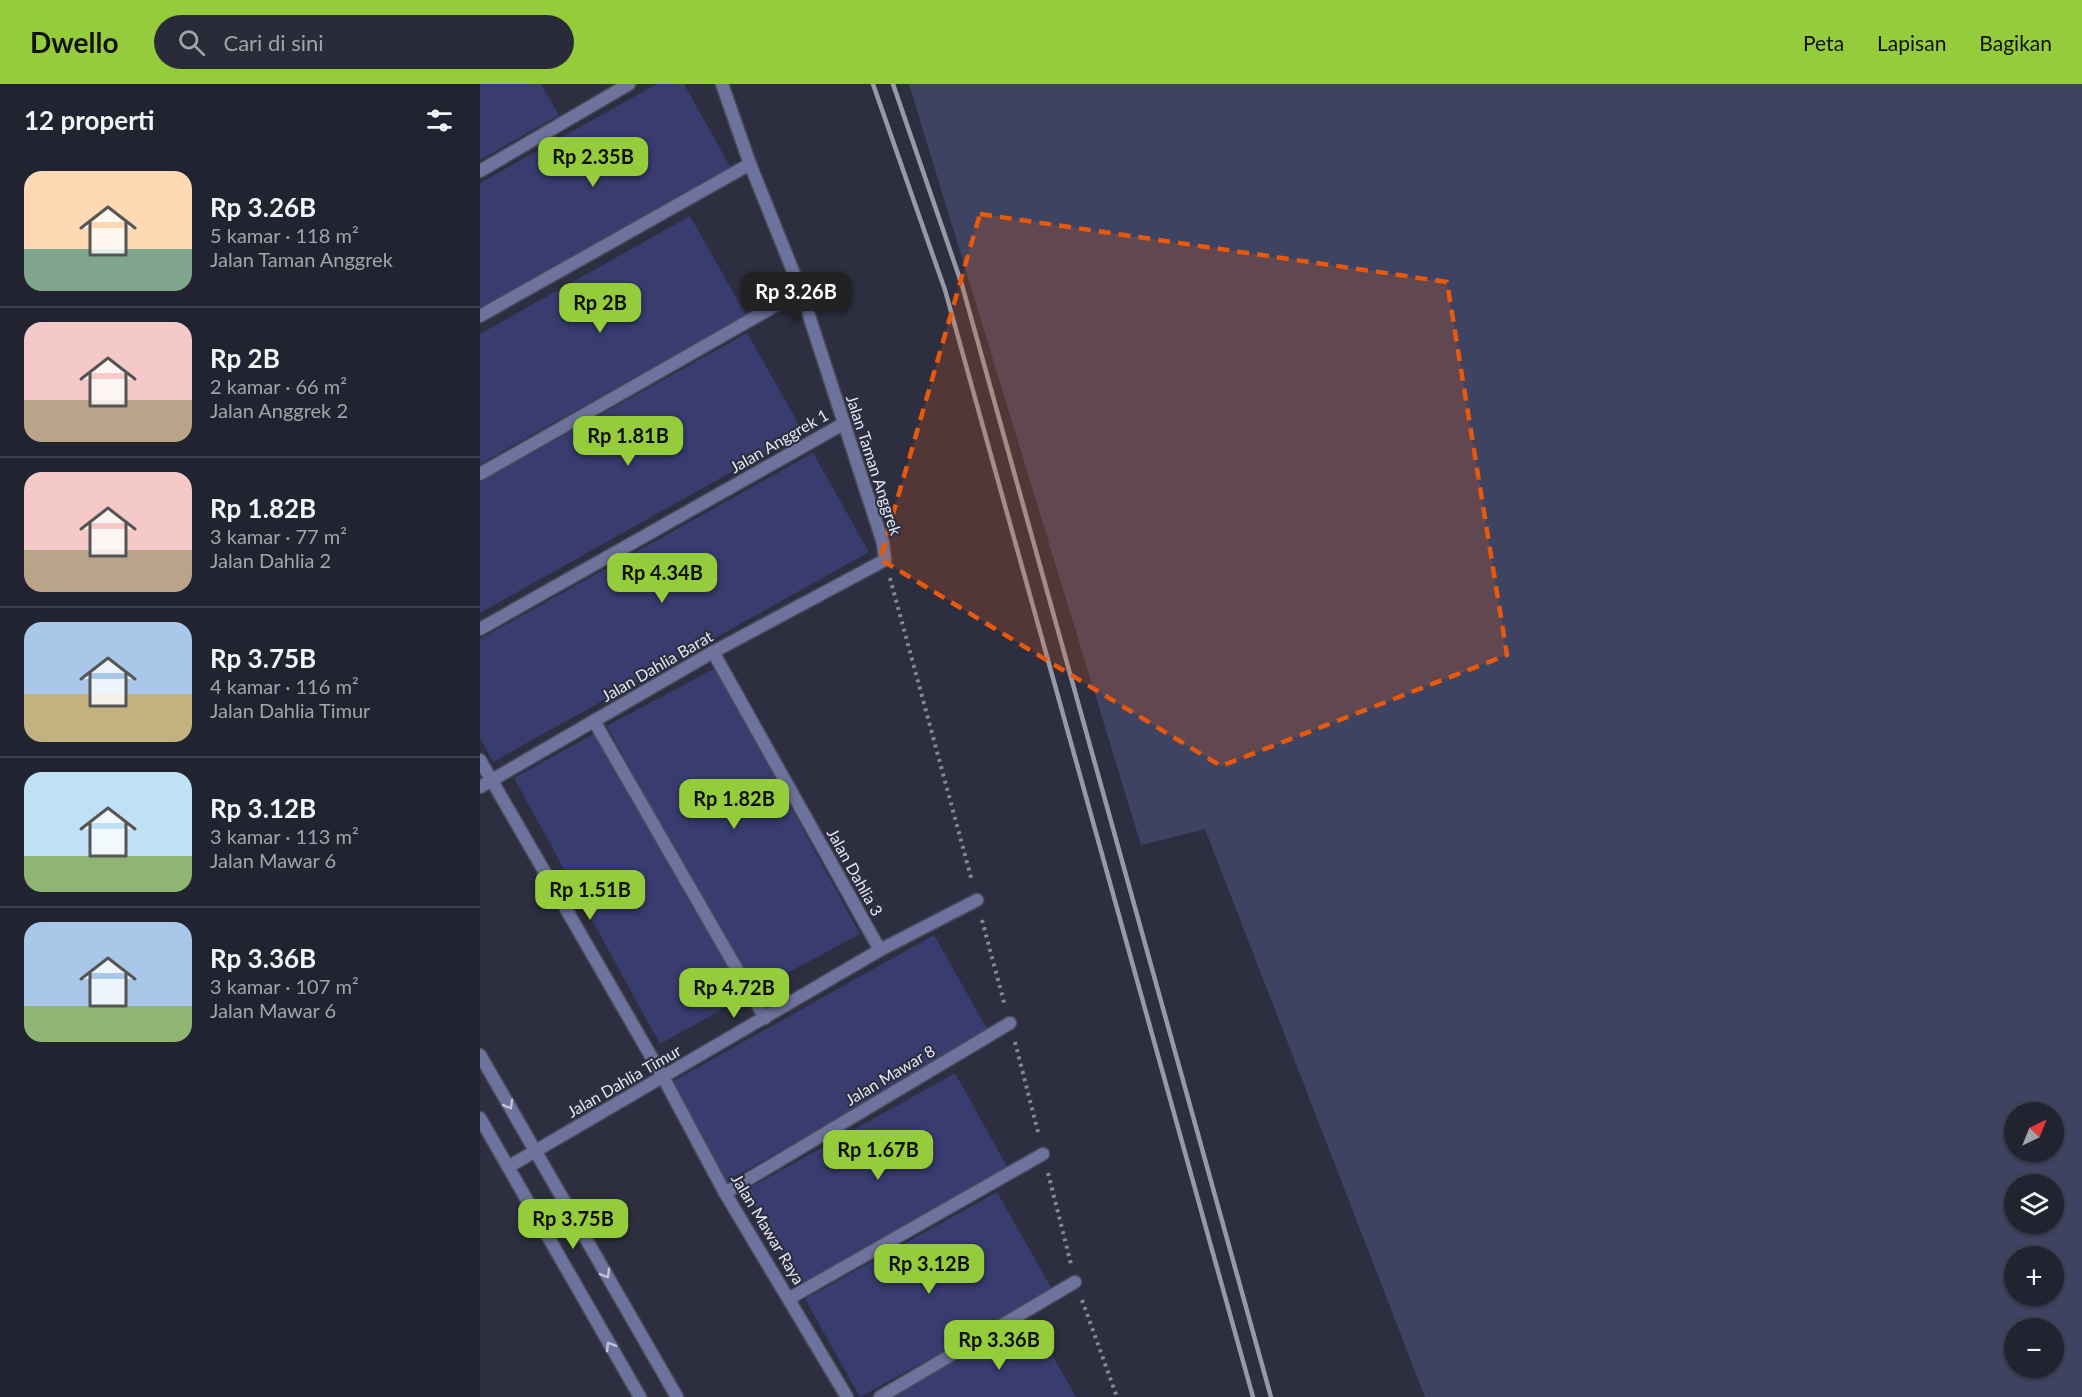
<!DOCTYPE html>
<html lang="id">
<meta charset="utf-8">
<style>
:root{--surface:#222331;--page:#2a2b39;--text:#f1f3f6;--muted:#a2a4ab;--line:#3f404d;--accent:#95cc3b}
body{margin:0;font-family:Lato,sans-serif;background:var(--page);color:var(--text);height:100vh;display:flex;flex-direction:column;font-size:22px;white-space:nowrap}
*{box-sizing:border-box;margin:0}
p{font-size:20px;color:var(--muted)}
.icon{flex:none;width:33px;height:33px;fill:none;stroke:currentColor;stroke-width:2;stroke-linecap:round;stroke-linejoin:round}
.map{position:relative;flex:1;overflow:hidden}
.drawer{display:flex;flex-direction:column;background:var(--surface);width:480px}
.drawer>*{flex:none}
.needle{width:39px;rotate:43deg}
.fabs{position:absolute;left:1524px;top:1018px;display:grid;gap:12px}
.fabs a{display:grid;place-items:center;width:60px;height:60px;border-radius:50%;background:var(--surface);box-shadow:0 2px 4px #0004,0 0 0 2px var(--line);font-size:30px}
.price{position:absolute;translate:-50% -51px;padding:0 14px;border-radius:12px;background:var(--accent);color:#111;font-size:20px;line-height:39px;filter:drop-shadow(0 2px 3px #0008)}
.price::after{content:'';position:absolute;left:50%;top:36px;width:18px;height:14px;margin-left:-9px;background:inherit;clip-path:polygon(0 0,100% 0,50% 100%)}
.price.current{background:#222;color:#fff}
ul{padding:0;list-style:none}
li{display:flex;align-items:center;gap:18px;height:150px;padding:0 24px}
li+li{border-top:2px solid var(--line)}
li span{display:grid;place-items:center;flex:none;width:168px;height:120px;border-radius:18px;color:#555}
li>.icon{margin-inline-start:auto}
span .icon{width:72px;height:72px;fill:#fffc;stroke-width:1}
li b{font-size:26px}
h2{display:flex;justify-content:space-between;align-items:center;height:72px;padding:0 24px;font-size:26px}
header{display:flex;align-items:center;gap:36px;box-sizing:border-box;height:84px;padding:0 30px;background:var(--accent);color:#111}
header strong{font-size:28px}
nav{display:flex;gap:33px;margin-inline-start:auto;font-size:21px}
.search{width:420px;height:54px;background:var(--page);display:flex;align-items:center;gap:15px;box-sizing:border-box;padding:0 21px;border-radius:33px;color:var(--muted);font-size:22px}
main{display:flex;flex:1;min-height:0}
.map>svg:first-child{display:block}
.green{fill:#3f4362;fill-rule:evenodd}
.building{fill:#383c6f}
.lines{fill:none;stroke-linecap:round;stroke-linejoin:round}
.street-casing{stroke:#4a4c5d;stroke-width:15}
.path{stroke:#858796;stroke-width:4;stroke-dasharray:3 4.5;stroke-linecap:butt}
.street{stroke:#6d739d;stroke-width:12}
.rail{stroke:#9799a7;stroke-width:4.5}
.oneway{stroke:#c1c4d8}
.marked{fill:#e8590c;fill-opacity:0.2;stroke:#e8590c;stroke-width:4.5;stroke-dasharray:12 8;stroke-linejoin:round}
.labels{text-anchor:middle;stroke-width:4.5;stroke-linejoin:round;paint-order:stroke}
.street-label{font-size:16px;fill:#e5e7f2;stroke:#2d2f41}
</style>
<header>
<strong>Dwello</strong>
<div class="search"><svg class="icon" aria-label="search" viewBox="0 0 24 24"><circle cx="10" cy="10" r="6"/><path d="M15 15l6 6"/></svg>Cari di sini</div>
<nav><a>Peta</a><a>Lapisan</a><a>Bagikan</a></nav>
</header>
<main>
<section class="drawer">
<h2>12 properti<svg class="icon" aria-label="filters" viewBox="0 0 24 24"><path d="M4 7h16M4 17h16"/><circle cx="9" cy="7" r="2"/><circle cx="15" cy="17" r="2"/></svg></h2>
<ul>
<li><span style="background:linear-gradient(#ffd9b3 65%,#7fa58c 0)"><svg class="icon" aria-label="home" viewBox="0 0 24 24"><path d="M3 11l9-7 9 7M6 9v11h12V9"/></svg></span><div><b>Rp 3.26B</b><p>5 kamar · 118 m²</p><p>Jalan Taman Anggrek</p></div></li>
<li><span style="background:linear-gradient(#f6c9c9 65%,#b9a48a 0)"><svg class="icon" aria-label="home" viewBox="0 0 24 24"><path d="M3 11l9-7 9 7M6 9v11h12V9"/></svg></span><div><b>Rp 2B</b><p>2 kamar · 66 m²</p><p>Jalan Anggrek 2</p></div></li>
<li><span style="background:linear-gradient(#f6c9c9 65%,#b9a48a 0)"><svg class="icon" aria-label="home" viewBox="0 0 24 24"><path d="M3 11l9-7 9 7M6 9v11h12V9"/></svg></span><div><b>Rp 1.82B</b><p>3 kamar · 77 m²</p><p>Jalan Dahlia 2</p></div></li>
<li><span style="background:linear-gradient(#a9c7e8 60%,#c2b280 0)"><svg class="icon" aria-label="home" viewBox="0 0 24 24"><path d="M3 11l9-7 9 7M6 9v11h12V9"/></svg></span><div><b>Rp 3.75B</b><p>4 kamar · 116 m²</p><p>Jalan Dahlia Timur</p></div></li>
<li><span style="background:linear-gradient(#bfe0f5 70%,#8fb573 0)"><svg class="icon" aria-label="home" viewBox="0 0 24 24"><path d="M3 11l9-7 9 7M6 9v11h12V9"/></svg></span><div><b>Rp 3.12B</b><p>3 kamar · 113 m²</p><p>Jalan Mawar 6</p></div></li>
<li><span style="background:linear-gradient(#a9c7e8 70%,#8fb573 0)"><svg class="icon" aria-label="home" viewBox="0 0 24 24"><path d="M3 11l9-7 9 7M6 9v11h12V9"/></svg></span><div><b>Rp 3.36B</b><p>3 kamar · 107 m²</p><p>Jalan Mawar 6</p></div></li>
</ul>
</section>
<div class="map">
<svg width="1602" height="1313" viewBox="0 0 1602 1313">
<rect width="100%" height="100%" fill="#2d2f41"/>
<path class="green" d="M429,0H1602V1313H945L725,745L661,761ZM1534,1029H1574V1068H1534ZM1534,1101H1574V1140H1534ZM1534,1173H1574V1212H1534ZM1534,1245H1574V1284H1534Z"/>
<g class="building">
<polygon points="0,0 61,0 79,31 0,76"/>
<polygon points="177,0 204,0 253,88 0,229 0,99"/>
<polygon points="210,132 266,231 0,380 0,250"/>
<polygon points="267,249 323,348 0,529 0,398"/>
<polygon points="333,369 389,468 13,678 0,654 0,555"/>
<polygon points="235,584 380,850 272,908 127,642"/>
<polygon points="119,647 264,913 180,960 34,694"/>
<polygon points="454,851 510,950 245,1098 190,999"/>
<polygon points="475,989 530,1088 322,1204 266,1106"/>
<polygon points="517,1108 573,1207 380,1313 325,1215"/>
<polygon points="551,1234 596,1313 409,1313 475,1276"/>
</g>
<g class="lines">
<defs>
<g id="street">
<polyline points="0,87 149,0"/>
<polyline points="0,232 270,80"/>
<polyline points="0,390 321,207"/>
<polyline points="0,545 363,340"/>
<polyline points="233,568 400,866"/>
<polyline points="114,637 285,934"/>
<polyline points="0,676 183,993 245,1109 367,1313"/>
<polyline points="0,703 233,568 405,476 403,459 321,207 270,80 242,0"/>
<polyline points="0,971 197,1313"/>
<polyline points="0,1034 160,1313"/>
<polyline points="28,1083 400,866 497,816"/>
<polyline points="245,1109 530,939"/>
<polyline points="310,1214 563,1070"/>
<polyline points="400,1313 595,1198"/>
</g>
</defs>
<use href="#street" class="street-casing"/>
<g class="path">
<polyline points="410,494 492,797"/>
<polyline points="502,836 525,922"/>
<polyline points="535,958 559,1052"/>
<polyline points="568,1089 591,1180"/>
<polyline points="602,1216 637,1313"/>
</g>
<use href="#street" class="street"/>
<g class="rail">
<polyline points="393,0 465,206 773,1313"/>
<polyline points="413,0 482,201 791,1313"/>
</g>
</g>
<defs><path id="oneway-chevron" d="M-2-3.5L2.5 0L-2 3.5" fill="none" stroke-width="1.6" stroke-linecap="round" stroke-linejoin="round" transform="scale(1.5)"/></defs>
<g class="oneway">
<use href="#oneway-chevron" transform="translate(29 1021) rotate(60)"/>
<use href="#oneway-chevron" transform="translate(126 1190) rotate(60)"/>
<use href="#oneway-chevron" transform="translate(130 1262) rotate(-120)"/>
</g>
<path class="marked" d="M500,130L967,198L1027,571L741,682L400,475Z"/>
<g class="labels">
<g class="street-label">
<text transform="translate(299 357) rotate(-30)" y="6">Jalan Anggrek 1</text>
<text transform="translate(394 381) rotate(72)" y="6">Jalan Taman Anggrek</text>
<text transform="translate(177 582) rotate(-30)" y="6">Jalan Dahlia Barat</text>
<text transform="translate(375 788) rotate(61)" y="6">Jalan Dahlia 3</text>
<text transform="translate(410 991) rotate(-31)" y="6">Jalan Mawar 8</text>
<text transform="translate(144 997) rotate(-30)" y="6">Jalan Dahlia Timur</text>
<text transform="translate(288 1145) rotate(59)" y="6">Jalan Mawar Raya</text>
</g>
</g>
</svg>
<div class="fabs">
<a><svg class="needle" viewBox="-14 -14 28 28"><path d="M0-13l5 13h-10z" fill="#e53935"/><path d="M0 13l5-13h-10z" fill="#a2a4ab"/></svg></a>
<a><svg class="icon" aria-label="layers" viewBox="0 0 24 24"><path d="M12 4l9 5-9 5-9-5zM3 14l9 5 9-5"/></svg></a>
<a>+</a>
<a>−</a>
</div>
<b class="price" style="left:113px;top:104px">Rp 2.35B</b>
<b class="price current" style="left:316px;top:239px">Rp 3.26B</b>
<b class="price" style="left:120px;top:250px">Rp 2B</b>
<b class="price" style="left:148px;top:383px">Rp 1.81B</b>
<b class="price" style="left:182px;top:520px">Rp 4.34B</b>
<b class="price" style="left:254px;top:746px">Rp 1.82B</b>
<b class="price" style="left:110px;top:837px">Rp 1.51B</b>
<b class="price" style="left:254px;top:935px">Rp 4.72B</b>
<b class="price" style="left:398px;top:1097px">Rp 1.67B</b>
<b class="price" style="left:93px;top:1166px">Rp 3.75B</b>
<b class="price" style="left:449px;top:1211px">Rp 3.12B</b>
<b class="price" style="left:519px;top:1287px">Rp 3.36B</b>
</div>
</main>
